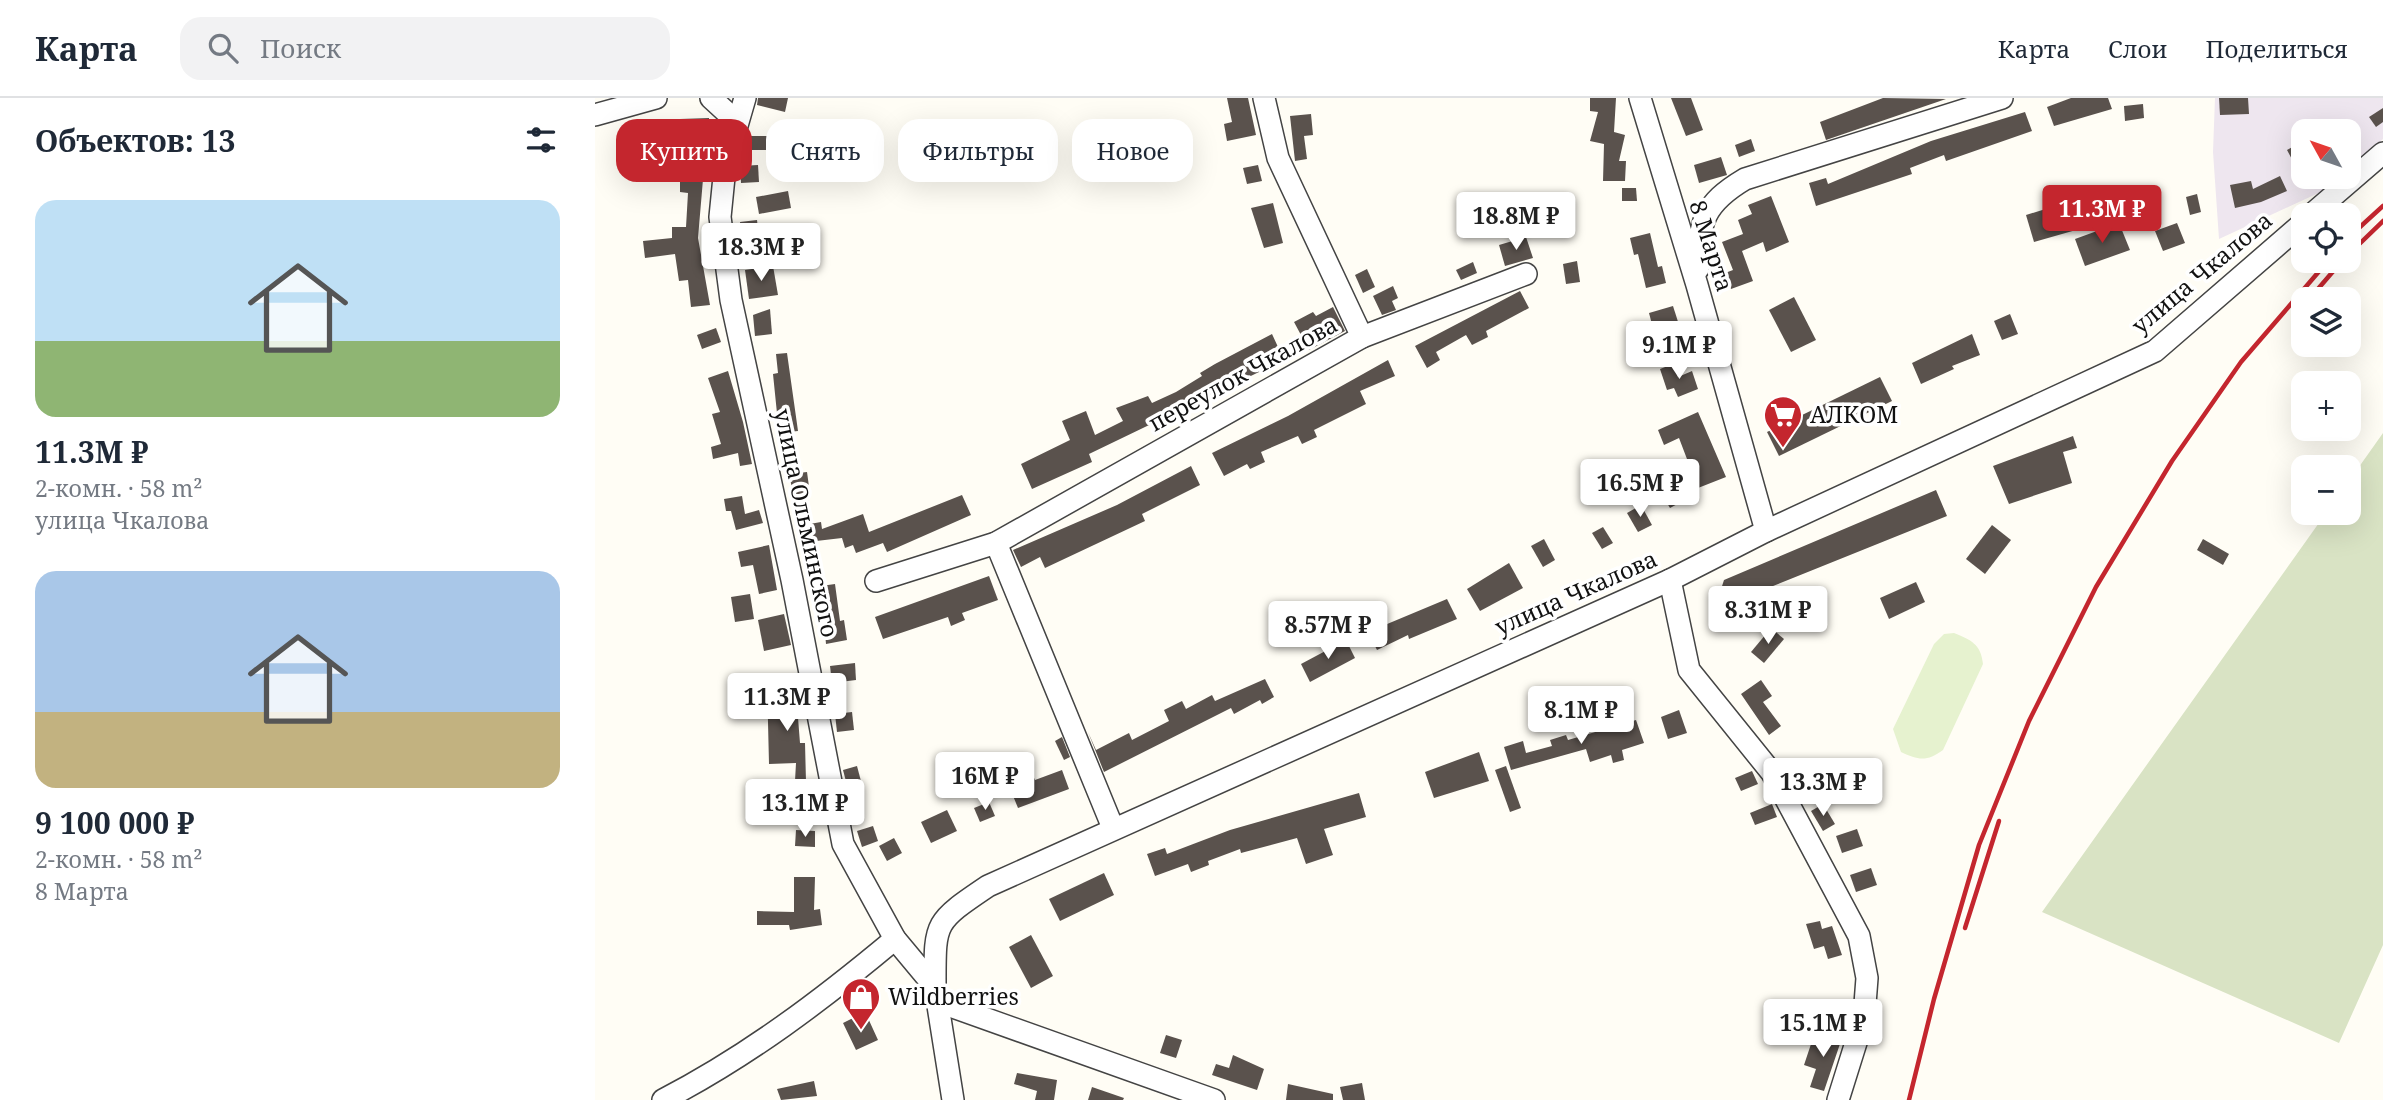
<!DOCTYPE html>
<html lang="ru">
<meta charset="utf-8">
<style>
:root{--surface:#fff;--page:#f2f2f3;--text:#1f2937;--muted:#747a83;--line:#e0e1e3;--accent:#c4262e}
body{margin:0;font-family:"Noto Serif",serif;background:var(--page);color:var(--text);height:100vh;display:flex;flex-direction:column;font-size:26px;white-space:nowrap}
*{box-sizing:border-box;margin:0}
p{font-size:23px;color:var(--muted)}
.icon{flex:none;width:38px;height:38px;fill:none;stroke:currentColor;stroke-width:2;stroke-linecap:round;stroke-linejoin:round}
.map{position:relative;flex:1;overflow:hidden}
.details{display:flex;flex-direction:column;background:var(--surface);width:595px}
.details>*{flex:none}
.top-card{position:absolute;left:21px;top:21px;width:665px;height:63px;display:flex;gap:14px}
.needle{width:46px;rotate:310deg}
.tools{position:absolute;left:1696px;top:21px;display:grid;gap:14px}
.tools a{display:grid;place-items:center;width:70px;height:70px;border-radius:14px;background:var(--surface);box-shadow:0 7px 28px #0002;font-size:35px}
.price{position:absolute;translate:-50% -60px;padding:0 16px;border-radius:7px;background:#fff;color:#222;font-size:23px;line-height:46px;filter:drop-shadow(0 2px 4px #0008)}
.price::after{content:'';position:absolute;left:50%;top:42px;width:21px;height:16px;margin-left:-10px;background:inherit;clip-path:polygon(0 0,100% 0,50% 100%)}
.price.selected{background:var(--accent);color:#fff}
ul{padding:0;list-style:none}
li{display:grid;align-content:center;gap:14px;height:371px;padding:0 35px}
li span{display:grid;place-items:center;height:217px;border-radius:21px;color:#555}
li>.icon{margin-inline-start:auto}
span .icon{width:126px;height:126px;fill:#fffc;stroke-width:1}
li b{font-size:30px}
h2{display:flex;justify-content:space-between;align-items:center;height:84px;padding:0 35px;font-size:30px}
.chip{padding:0 24px;border-radius:21px;background:var(--surface);box-shadow:0 7px 28px #0002;font-size:24px;line-height:63px}
.chip.selected{background:var(--accent);color:#fff}
header{display:flex;align-items:center;gap:42px;box-sizing:border-box;height:98px;padding:0 35px;background:var(--surface);border-bottom:2px solid var(--line)}
header strong{font-size:33px}
nav{display:flex;gap:38px;margin-inline-start:auto;font-size:24px}
.search{width:490px;height:63px;background:var(--page);display:flex;align-items:center;gap:18px;box-sizing:border-box;padding:0 24px;border-radius:21px;color:var(--muted);font-size:26px}
main{display:flex;flex:1;min-height:0}
.map>svg:first-child{display:block}
.industrial{fill:#eee6ef}
.cemetery{fill:#d9e3c4}
.pitch{fill:#e6f2cf}
.building{fill:#5a524d}
.lines{fill:none;stroke-linecap:round;stroke-linejoin:round}
.minor-casing{stroke:#444;stroke-width:24}
.minor{stroke:#fff;stroke-width:21}
.rail{stroke:#c4262e;stroke-width:4.5}
.labels{text-anchor:middle;stroke-width:7;stroke-linejoin:round;paint-order:stroke}
.street-label{font-size:23px;fill:#111;stroke:#fff}
.poi-label{font-size:23px;fill:#111;stroke:#fff;text-anchor:start}
</style>
<header>
<strong>Карта</strong>
<div class="search"><svg class="icon" aria-label="search" viewBox="0 0 24 24"><circle cx="10" cy="10" r="6"/><path d="M15 15l6 6"/></svg>Поиск</div>
<nav><a>Карта</a><a>Слои</a><a>Поделиться</a></nav>
</header>
<main>
<section class="details">
<h2>Объектов: 13<svg class="icon" aria-label="filters" viewBox="0 0 24 24"><path d="M4 7h16M4 17h16"/><circle cx="9" cy="7" r="2"/><circle cx="15" cy="17" r="2"/></svg></h2>
<ul>
<li><span style="background:linear-gradient(#bfe0f5 65%,#8fb573 0)"><svg class="icon" aria-label="home" viewBox="0 0 24 24"><path d="M3 11l9-7 9 7M6 9v11h12V9"/></svg></span><div><b>11.3M ₽</b><p>2-комн. · 58 m²</p><p>улица Чкалова</p></div></li>
<li><span style="background:linear-gradient(#a9c7e8 65%,#c2b280 0)"><svg class="icon" aria-label="home" viewBox="0 0 24 24"><path d="M3 11l9-7 9 7M6 9v11h12V9"/></svg></span><div><b>9 100 000 ₽</b><p>2-комн. · 58 m²</p><p>8 Марта</p></div></li>
</ul>
</section>
<div class="map">
<svg width="1788" height="1002" viewBox="0 0 1788 1002">
<rect width="100%" height="100%" fill="#fffdf5"/>
<polygon class="industrial" points="1620,0 1788,0 1788,41 1754,72 1754,33 1708,33 1708,79 1745,79 1730,92 1624,141 1618,54"/>
<polygon class="cemetery" points="1788,335 1788,847 1744,945 1447,814 1731,415 1754,415 1754,383"/>
<path class="pitch" d="M1359,535C1376,542 1386,546 1388,566L1348,652C1332,664 1323,662 1306,654L1298,631L1339,546L1349,536Z"/>
<g class="building">
<polygon points="163,0 193,0 190,14 162,7"/>
<polygon points="632,0 653,0 661,37 632,43 629,26 637,24"/>
<polygon points="995,0 1021,0 1019,34 1030,37 1024,63 1031,63 1030,83 1008,83 1009,46 995,43 1003,14 995,13"/>
<polygon points="1076,0 1096,0 1108,32 1091,38"/>
<polygon points="1288,0 1351,1 1231,42 1225,24"/>
<polygon points="1476,0 1513,0 1517,11 1459,28 1452,9"/>
<polygon points="1624,0 1653,0 1654,16 1625,17"/>
<polygon points="1548,6 1549,20 1530,23 1529,8"/>
<polygon points="1788,10 1788,24 1781,29 1774,19"/>
<polygon points="1430,14 1437,33 1351,63 1349,57 1315,70 1317,76 1221,108 1214,85 1231,80 1233,86 1336,43"/>
<polygon points="716,16 718,37 709,38 712,61 700,63 695,18"/>
<polygon points="114,20 115,46 111,46 103,140 115,207 96,209 93,182 84,183 80,156 50,160 48,143 77,140 77,129 91,129 93,95 85,94 85,21"/>
<rect x="156" y="38" width="17" height="14"/>
<polygon points="1156,41 1160,53 1144,59 1140,47"/>
<polygon points="1708,43 1708,82 1692,52"/>
<polygon points="1126,59 1132,77 1104,85 1099,67"/>
<polygon points="163,67 164,84 146,85 145,68"/>
<polygon points="663,67 667,83 652,86 648,70"/>
<polygon points="1685,78 1692,93 1666,104 1640,110 1635,87 1656,83 1658,91"/>
<polygon points="1027,90 1041,90 1042,103 1027,103"/>
<polygon points="193,93 196,110 164,116 161,99"/>
<polygon points="1602,96 1606,114 1595,117 1591,99"/>
<polygon points="1176,98 1194,144 1171,154 1168,144 1147,153 1158,183 1136,191 1130,175 1138,172 1127,144 1148,136 1143,122 1157,116 1153,107"/>
<polygon points="1473,104 1481,132 1439,144 1431,117"/>
<polygon points="678,105 688,145 669,150 656,110"/>
<polygon points="162,122 164,140 147,142 145,124"/>
<polygon points="1524,125 1535,152 1490,168 1480,141"/>
<polygon points="1582,125 1590,145 1568,153 1560,133"/>
<polygon points="1055,135 1063,169 1067,168 1071,185 1051,190 1043,156 1039,157 1035,140"/>
<polygon points="931,139 938,160 910,168 904,147"/>
<polygon points="982,163 985,184 971,186 968,166"/>
<polygon points="878,164 882,175 866,182 861,172"/>
<polygon points="178,168 183,197 154,201 150,172"/>
<polygon points="772,171 780,189 768,195 760,177"/>
<polygon points="798,188 803,200 797,203 801,212 787,217 778,198"/>
<polygon points="925,193 934,210 891,233 893,239 877,247 871,237 841,254 845,262 832,270 820,248"/>
<polygon points="1199,199 1221,242 1196,254 1174,212"/>
<polygon points="1078,208 1085,230 1060,238 1054,215"/>
<polygon points="738,209 750,233 714,252 699,224 718,214 721,218"/>
<polygon points="175,211 177,236 160,238 158,217"/>
<polygon points="1415,216 1423,236 1407,242 1399,223"/>
<polygon points="121,230 126,244 107,251 102,237"/>
<polygon points="677,236 689,262 494,356 497,364 437,391 426,366 475,342 467,323 491,313 500,337 528,323 521,310 553,298 557,305 581,294 607,278 605,275 620,266"/>
<polygon points="1377,236 1385,257 1357,268 1359,271 1326,286 1317,265"/>
<polygon points="192,255 203,333 184,335 178,276 183,275 181,256"/>
<polygon points="793,262 800,278 765,293 771,306 719,332 722,339 707,346 703,338 666,354 670,364 655,371 652,366 629,378 617,355 693,318"/>
<polygon points="1078,266 1083,279 1097,273 1103,291 1083,299 1079,290 1072,292 1065,271"/>
<polygon points="133,273 148,324 157,366 145,368 143,355 118,361 116,349 126,346 117,316 125,314 113,280"/>
<polygon points="1285,279 1297,303 1184,358 1172,334"/>
<polygon points="1103,314 1131,379 1103,390 1084,340 1069,347 1063,332"/>
<polygon points="1478,338 1482,350 1468,354 1477,385 1414,406 1398,368"/>
<polygon points="596,368 605,387 547,416 550,423 450,470 445,459 426,469 418,452 522,407"/>
<polygon points="212,374 215,396 212,396 217,421 204,424 194,376"/>
<polygon points="1073,378 1088,403 1075,410 1060,385"/>
<polygon points="1341,392 1352,418 1148,500 1140,499 1132,523 1117,519 1129,482"/>
<polygon points="367,397 376,417 292,454 288,445 261,455 258,447 250,450 247,440 204,445 203,440 210,438 209,427 226,424 227,431 268,416 274,434"/>
<polygon points="147,398 150,416 164,412 168,425 141,432 136,413 131,413 129,401"/>
<polygon points="1046,407 1057,427 1043,434 1032,415"/>
<polygon points="1397,427 1416,442 1390,476 1371,461"/>
<polygon points="1008,429 1018,445 1007,451 997,435"/>
<polygon points="949,441 960,462 948,469 936,448"/>
<polygon points="1608,441 1634,456 1628,467 1602,452"/>
<polygon points="174,447 182,492 164,496 158,467 146,469 143,454"/>
<polygon points="914,465 928,490 885,513 872,491"/>
<polygon points="394,478 403,502 367,515 370,522 356,528 353,519 288,541 280,519"/>
<polygon points="1321,484 1330,504 1294,521 1285,500"/>
<polygon points="240,486 245,523 249,522 252,542 231,546 226,488"/>
<polygon points="155,496 159,521 140,524 136,499"/>
<polygon points="852,501 862,521 814,541 813,537 782,552 773,534"/>
<polygon points="189,516 196,547 169,553 163,522"/>
<polygon points="1176,530 1189,541 1169,565 1156,554"/>
<polygon points="751,542 760,560 715,584 706,566"/>
<polygon points="260,565 261,582 237,585 235,568"/>
<polygon points="670,581 679,599 667,606 665,602 639,616 636,610 509,674 493,634 501,652 534,635 537,642 574,623 569,612 587,603 591,611 617,597 620,603"/>
<polygon points="200,582 205,645 210,645 211,684 217,684 216,701 199,701 201,665 174,666 172,583"/>
<polygon points="1166,582 1177,598 1168,604 1186,628 1174,637 1146,596"/>
<polygon points="1084,612 1092,635 1073,641 1066,619"/>
<polygon points="257,614 259,632 242,634 240,616"/>
<polygon points="1041,622 1049,645 1027,652 1029,662 1018,665 1016,657 995,664 991,651 916,672 909,649 928,643 931,655 957,648 955,642 971,637 973,642"/>
<polygon points="467,639 475,659 469,662 460,643"/>
<polygon points="884,654 894,683 839,700 830,674"/>
<polygon points="1214,660 1224,674 1207,686 1196,672"/>
<polygon points="262,668 267,687 253,691 248,672"/>
<polygon points="911,668 926,710 915,714 900,672"/>
<polygon points="467,672 474,691 423,710 412,683 436,673 440,682"/>
<polygon points="1157,673 1163,686 1146,693 1140,680"/>
<polygon points="764,695 771,719 729,731 738,757 711,766 702,740 646,755 645,751 613,763 614,767 596,774 593,766 560,778 552,756 570,750 572,756 635,732"/>
<polygon points="394,704 400,718 385,724 379,710"/>
<polygon points="1177,706 1182,719 1160,727 1155,715"/>
<polygon points="1228,706 1240,726 1228,733 1216,713"/>
<polygon points="352,712 362,733 336,745 326,724"/>
<polygon points="278,728 283,743 267,749 262,733"/>
<polygon points="1262,731 1268,748 1247,755 1241,738"/>
<polygon points="201,732 220,733 220,749 200,748"/>
<polygon points="299,740 307,755 292,763 284,748"/>
<polygon points="1276,770 1282,787 1261,794 1255,777"/>
<polygon points="509,775 519,797 465,823 454,801"/>
<polygon points="199,779 220,779 219,812 225,811 227,827 195,832 194,827 162,827 162,813 199,814"/>
<polygon points="1225,823 1227,831 1237,828 1247,857 1233,861 1229,848 1219,851 1211,826"/>
<polygon points="436,837 458,878 436,890 414,849"/>
<polygon points="276,882 284,899 267,907 283,942 261,952 248,925 260,919 250,898"/>
<polygon points="1234,932 1248,937 1229,993 1215,989 1221,971 1209,967 1218,940 1231,944"/>
<polygon points="571,937 587,942 581,960 565,955"/>
<polygon points="638,957 669,971 662,992 617,977 621,966 634,970"/>
<polygon points="422,975 462,982 459,1002 440,1002 442,993 419,986"/>
<polygon points="219,983 222,998 186,1002 182,991"/>
<polygon points="767,985 770,1002 748,1002 745,989"/>
<polygon points="693,986 738,996 738,1002 691,1002"/>
<polygon points="497,989 529,1000 528,1002 493,1002"/>
</g>
<g class="lines">
<defs>
<g id="minor">
<polyline points="116,0 141,23"/>
<polyline points="150,0 130,69 125,119 136,202 197,482 248,746 300,841 340,889 358,1002"/>
<polyline points="1045,0 1102,187 1171,433"/>
<polyline points="0,17 61,0"/>
<polyline points="1716,117 1788,55"/>
<path d="M1103,171C1104,124 1108,106 1150,81L1407,0"/>
<polyline points="767,239 931,176"/>
<polyline points="401,445 518,730"/>
<polyline points="1075,482 1094,572 1177,675 1264,838 1272,880 1269,919 1243,1002"/>
<polyline points="281,483 401,445 767,239 683,60 669,0"/>
<path d="M340,889C340,824 338,825 393,788L1075,482L1171,433L1560,253L1708,125"/>
<polyline points="344,904 619,1002"/>
<path d="M68,1002C153,958 227,902 300,841"/>
</g>
</defs>
<use href="#minor" class="minor-casing"/>
<use href="#minor" class="minor"/>
<g class="rail">
<polyline points="1754,139 1788,108"/>
<polyline points="1754,156 1788,123"/>
<polyline points="1716,199 1747,163"/>
<polyline points="1370,830 1404,723"/>
<polyline points="1314,1002 1339,901 1384,747 1434,623 1501,489 1577,363 1646,264 1733,163"/>
</g>
</g>
<defs>
<symbol id="supermarket-pin" viewBox="-11 -11 22 30"><path d="M0 17L-7.5 6A9.5 9.5 0 1 1 7.5 6Z" fill="#c4262e" stroke="#fff"/><path d="M-6-5.5h2.5l.6 2H6L4.5 2H-2.5L-4.4-4H-6ZM-1.5 3.2a1.3 1.3 0 1 0 .1 0ZM3 3.2a1.3 1.3 0 1 0 .1 0Z" fill="#fff"/></symbol>
<symbol id="shop-pin" viewBox="-11 -11 22 30"><path d="M0 17L-7.5 6A9.5 9.5 0 1 1 7.5 6Z" fill="#c4262e" stroke="#fff"/><path d="M-5-2.5h2.3a2.7 3.5 0 0 1 5.4 0H5L5.5 6h-11ZM-1.5-2.5h3a1.5 2.3 0 0 0-3 0Z" fill="#fff"/></symbol>
</defs>
<g fill-rule="evenodd">
<use href="#supermarket-pin" x="1166" y="295" width="44" height="60"/>
<use href="#shop-pin" x="244" y="877" width="44" height="60"/>
</g>
<g class="labels">
<g class="street-label">
<text transform="translate(1116 148) rotate(72)" y="8">8 Марта</text>
<text transform="translate(1607 175) rotate(-40)" y="8">улица Чкалова</text>
<text transform="translate(648 276) rotate(-29)" y="8">переулок Чкалова</text>
<text transform="translate(211 425) rotate(78)" y="8">улица Ольминского</text>
<text transform="translate(981 495) rotate(-24)" y="8">улица Чкалова</text>
</g>
<g class="poi-label">
<text x="1215" y="325">АЛКОМ</text>
<text x="293" y="907">Wildberries</text>
</g>
</g>
</svg>
<div class="tools">
<a><svg class="needle" viewBox="-14 -14 28 28"><path d="M0-13l5 13h-10z" fill="#e53935"/><path d="M0 13l5-13h-10z" fill="#747a83"/></svg></a>
<a><svg class="icon" aria-label="locate" viewBox="0 0 24 24"><circle cx="12" cy="12" r="6"/><path d="M12 2v4M12 18v4M2 12h4M18 12h4"/></svg></a>
<a><svg class="icon" aria-label="layers" viewBox="0 0 24 24"><path d="M12 4l9 5-9 5-9-5zM3 14l9 5 9-5"/></svg></a>
<a>+</a>
<a>−</a>
</div>
<b class="price selected" style="left:1507px;top:147px">11.3M ₽</b>
<b class="price" style="left:921px;top:154px">18.8M ₽</b>
<b class="price" style="left:166px;top:185px">18.3M ₽</b>
<b class="price" style="left:1084px;top:283px">9.1M ₽</b>
<b class="price" style="left:1045px;top:421px">16.5M ₽</b>
<b class="price" style="left:1173px;top:548px">8.31M ₽</b>
<b class="price" style="left:733px;top:563px">8.57M ₽</b>
<b class="price" style="left:192px;top:635px">11.3M ₽</b>
<b class="price" style="left:986px;top:648px">8.1M ₽</b>
<b class="price" style="left:390px;top:714px">16M ₽</b>
<b class="price" style="left:1228px;top:720px">13.3M ₽</b>
<b class="price" style="left:210px;top:741px">13.1M ₽</b>
<b class="price" style="left:1228px;top:961px">15.1M ₽</b>
<div class="top-card">
<a class="chip selected">Купить</a>
<a class="chip">Снять</a>
<a class="chip">Фильтры</a>
<a class="chip">Новое</a>
</div>
</div>
</main>
